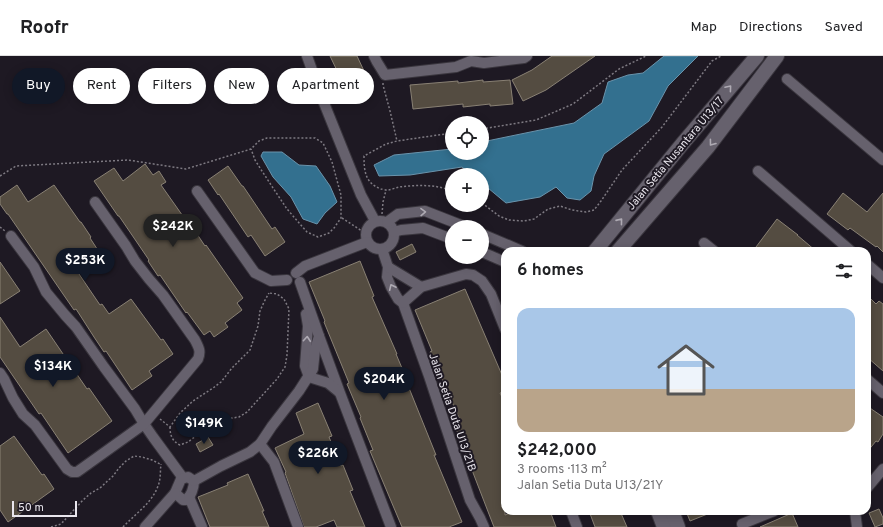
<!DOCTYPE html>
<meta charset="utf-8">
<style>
:root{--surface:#fff;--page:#f2f2f2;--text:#202124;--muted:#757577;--line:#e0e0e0;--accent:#111827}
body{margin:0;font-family:Overpass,sans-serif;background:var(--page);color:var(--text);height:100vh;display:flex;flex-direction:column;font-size:15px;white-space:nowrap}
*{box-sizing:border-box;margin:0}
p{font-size:13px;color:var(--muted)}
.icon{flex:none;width:22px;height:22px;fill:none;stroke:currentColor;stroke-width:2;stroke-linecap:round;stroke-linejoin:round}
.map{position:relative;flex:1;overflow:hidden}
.sheet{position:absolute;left:501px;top:191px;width:370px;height:268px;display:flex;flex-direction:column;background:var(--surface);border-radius:12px;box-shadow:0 2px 10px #0003}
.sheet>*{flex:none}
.top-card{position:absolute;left:12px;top:12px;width:380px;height:36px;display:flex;gap:8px}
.tools{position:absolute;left:445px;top:60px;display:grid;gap:8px}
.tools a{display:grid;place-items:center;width:44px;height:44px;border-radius:50%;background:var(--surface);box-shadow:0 2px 10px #0003;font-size:20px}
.scale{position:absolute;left:12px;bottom:10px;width:65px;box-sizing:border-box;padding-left:4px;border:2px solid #e9e6ed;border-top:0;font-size:11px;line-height:14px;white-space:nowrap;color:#e9e6ed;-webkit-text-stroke:3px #1e1923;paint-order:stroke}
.price{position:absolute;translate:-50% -34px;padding:0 9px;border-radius:14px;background:var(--accent);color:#fff;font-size:13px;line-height:26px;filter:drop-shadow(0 1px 2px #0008)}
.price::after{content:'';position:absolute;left:50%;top:24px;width:12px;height:9px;margin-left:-6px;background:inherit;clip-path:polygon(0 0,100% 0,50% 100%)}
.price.current{background:#222;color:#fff}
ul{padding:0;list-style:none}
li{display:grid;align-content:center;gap:8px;height:212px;padding:0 16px}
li+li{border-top:1px solid var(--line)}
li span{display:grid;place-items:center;height:124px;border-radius:12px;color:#555}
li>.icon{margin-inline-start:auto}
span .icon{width:72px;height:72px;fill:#fffc;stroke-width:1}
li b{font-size:17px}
h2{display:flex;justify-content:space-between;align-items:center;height:48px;padding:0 16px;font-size:17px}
.tag{padding:0 14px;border-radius:18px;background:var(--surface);box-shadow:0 2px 10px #0003;font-size:14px;line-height:36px}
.tag.current{background:var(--accent);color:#fff}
header{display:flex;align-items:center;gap:24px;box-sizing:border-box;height:56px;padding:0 20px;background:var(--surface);border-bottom:1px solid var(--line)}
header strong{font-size:19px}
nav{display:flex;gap:22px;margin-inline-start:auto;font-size:14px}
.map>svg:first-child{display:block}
.water{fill:#33708f;stroke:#6a93ab}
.building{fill:#544c41;stroke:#898174}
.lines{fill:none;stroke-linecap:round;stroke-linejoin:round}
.street-casing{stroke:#3a363e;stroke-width:12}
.secondary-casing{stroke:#3a363e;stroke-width:16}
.path{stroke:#7e7a82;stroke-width:1.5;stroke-dasharray:2 2;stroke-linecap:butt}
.street{stroke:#66616d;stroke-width:10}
.secondary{stroke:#66616d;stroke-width:14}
.oneway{stroke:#aeaab3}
.labels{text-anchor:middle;stroke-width:4;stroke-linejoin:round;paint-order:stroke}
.street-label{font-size:11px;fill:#e9e6ed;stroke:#1e1923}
</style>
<header>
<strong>Roofr</strong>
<nav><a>Map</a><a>Directions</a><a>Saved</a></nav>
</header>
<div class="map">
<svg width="883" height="471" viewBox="0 0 883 471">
<rect width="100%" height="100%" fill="#1e1923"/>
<g class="water">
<polygon points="664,0 698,0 668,30 649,65 604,98 594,120 591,135 580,144 567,142 556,131 540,141 506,147 482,127 482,119 472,119 462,111 410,119 379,120 374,109 394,99 452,93 452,97 482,97 482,86 574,67 602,47 608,26 628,19 643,17"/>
<polygon points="263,96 282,96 299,109 316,110 330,130 337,146 325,157 317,168 303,163 291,141 273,121 261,100"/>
</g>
<g class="building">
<polygon points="330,0 357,0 364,15 342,25"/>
<polygon points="552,0 595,0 546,34 523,45 512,24 532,14"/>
<polygon points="483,24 483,26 510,24 513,48 490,50 490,48 463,51 463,48 413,53 410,29 458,25 458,27"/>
<polygon points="145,108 153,119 159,115 166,126 161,129 192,173 193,172 205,190 206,189 243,242 237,247 242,254 225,267 228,271 214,281 210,275 204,279 187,256 186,257 160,219 158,220 148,205 149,204 119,160 118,160 94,125 114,112 123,125"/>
<polygon points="228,110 242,130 243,130 272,173 275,171 285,186 265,200 251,179 248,181 219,138 218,139 208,124"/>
<polygon points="17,129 28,146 54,129 80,166 81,166 91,181 90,182 103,202 79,218 100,249 102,248 109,258 131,243 161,284 163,283 173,298 149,315 152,320 132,334 106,295 104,296 94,281 76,253 74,254 8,158 7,158 0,148 0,141"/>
<polygon points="843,137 867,156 883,137 883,196 877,190 876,191 850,172 848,174 827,158"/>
<polygon points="777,163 798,179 797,179 816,195 753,195"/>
<polygon points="412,188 416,196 400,204 396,196"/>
<polygon points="360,205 374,240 372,241 397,298 396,298 410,331 409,332 436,399 434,399 462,466 449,471 402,471 370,395 373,394 360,362 361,361 347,328 349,327 324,266 325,265 309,226"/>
<polygon points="0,206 20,235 0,248"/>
<polygon points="465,233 505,326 505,335 500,337 505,347 505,459 516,455 550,455 556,471 494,471 453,365 459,362 430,296 432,295 415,254"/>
<polygon points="867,239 876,248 879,245 883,248 883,315 867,301"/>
<polygon points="0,261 20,291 46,273 87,333 89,332 112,365 68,397 41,357 39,358 0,301"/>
<polygon points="318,347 332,380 329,381 341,410 343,409 353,434 350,435 365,471 337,471 334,464 316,471 304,471 285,417 286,416 275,392 304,378 296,357"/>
<polygon points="867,350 883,361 883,378 878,386 876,385 867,396"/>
<polygon points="14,380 42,419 44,418 54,433 8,466 0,454 0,390"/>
<polygon points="208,381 213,389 200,396 196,388"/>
<polygon points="248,418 264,455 262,455 269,471 210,471 198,441 228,429 227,427"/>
<polygon points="879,453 883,462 883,468 875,471 869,457"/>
<polygon points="589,455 620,455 627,471 595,471"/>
<polygon points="686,455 715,455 690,465"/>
<polygon points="792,457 798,471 760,471"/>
</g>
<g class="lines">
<defs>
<g id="street">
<polyline points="307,0 322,42 361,139 375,165"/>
<polyline points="374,0 377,6 385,19 456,11 471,5 484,7 524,2 527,0"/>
<polyline points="787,23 883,104"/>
<polyline points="758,115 851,195"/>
<polyline points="197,135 255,217 271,225 287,224"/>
<circle cx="380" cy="179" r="14"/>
<polyline points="387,166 398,158 425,155 466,171"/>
<polyline points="394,176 401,174 423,172 452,183"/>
<polyline points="482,178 522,195"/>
<polyline points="11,180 34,211 46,236 65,259 76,271 104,311 135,353 144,368 153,381 183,422"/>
<polyline points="704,187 714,195"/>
<polyline points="382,193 388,211 387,221 391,231 398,243 403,247 429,320 470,444 480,462 484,471"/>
<polyline points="482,196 505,206"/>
<polyline points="867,208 883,222"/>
<polyline points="388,211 421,231"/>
<polyline points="296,217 305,210 367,186"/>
<polyline points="403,247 421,231 466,218 473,219 482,225 491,238 505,273"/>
<polyline points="306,258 308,270 305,310 309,321"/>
<polyline points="319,280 340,337 391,471"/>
<path d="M0,317L4,323L13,342L23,358L35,369L67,413L72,416H77L144,368L198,303C201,295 199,292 195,284L163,239L149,223L135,205L126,190L95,146"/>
<polyline points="309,321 328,327 339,336"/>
<polyline points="867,323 883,337"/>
<polyline points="260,388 274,406 298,471"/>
<path d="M188,421L194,425C194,432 191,440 186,444H183L175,437L181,423Z"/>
<polyline points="194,425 221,410 250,396 260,388 272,370 299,335 313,313 315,294 319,280 300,226"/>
<polyline points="867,432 883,413"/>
<polyline points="189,441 202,471"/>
<polyline points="571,455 577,471"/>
<polyline points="855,455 857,471"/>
<polyline points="742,468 774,455"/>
<polyline points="145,471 175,437"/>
</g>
<g id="secondary">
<polyline points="595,195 683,87 757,0"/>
<polyline points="618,195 708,91 777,0"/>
<polyline points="658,455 664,471"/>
<polyline points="672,455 678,471"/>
</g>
</defs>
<use href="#street" class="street-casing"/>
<use href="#secondary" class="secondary-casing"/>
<g class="path">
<polyline points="383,27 383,29 390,55 397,85"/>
<polyline points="482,73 536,64 573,48 619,13 646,0"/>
<path d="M452,77L397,85L386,88L364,100C364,115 365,127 381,133C382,133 385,134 387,134C391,134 395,132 399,131C416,129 436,128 452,135"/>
<polyline points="0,120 16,110 128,104 186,113 251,93 259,85 267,82 315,82 323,87 332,106 341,139 341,162 334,172 329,177 318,181 307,176 287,153 275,135 260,112 255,104 251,93"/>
<polyline points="482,147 499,160 509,164 524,165 534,163 548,153 560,150 572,154 586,156 594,154 601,145 622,114 662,71 712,5 721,0"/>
<polyline points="382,158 383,146 386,134"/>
<polyline points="342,162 365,177"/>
<polyline points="0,171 5,175"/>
<polyline points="160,363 170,371 180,357 193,345 213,332 221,326 232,312 250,294 258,270 260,255 264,246 269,237"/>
<path d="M170,371C170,379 172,385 180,389L188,386L212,368L225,363L239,361L247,356L277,323L285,311L287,299L289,253L284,243L277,238L269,237"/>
<polyline points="51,471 61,468 83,444 91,437 100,432 113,420 119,412 126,405 134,400 142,401 152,404 160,408"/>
<path d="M123,471C135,458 152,447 158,430C161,423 160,415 161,408"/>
</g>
<use href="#street" class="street"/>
<use href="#secondary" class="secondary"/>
</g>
<defs><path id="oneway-chevron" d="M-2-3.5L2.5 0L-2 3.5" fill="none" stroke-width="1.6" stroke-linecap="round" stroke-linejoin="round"/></defs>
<g class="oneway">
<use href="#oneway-chevron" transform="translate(729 32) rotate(-50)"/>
<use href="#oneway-chevron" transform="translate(712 87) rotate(127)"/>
<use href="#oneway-chevron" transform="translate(423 156) rotate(-1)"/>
<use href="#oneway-chevron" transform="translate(620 165) rotate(-51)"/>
<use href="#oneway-chevron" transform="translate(392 231) rotate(-115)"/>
<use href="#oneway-chevron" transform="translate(307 283) rotate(-85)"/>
</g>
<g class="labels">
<g class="street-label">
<text transform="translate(675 97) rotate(-50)" y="4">Jalan Setia Nusantara U13/17</text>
<text transform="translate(453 356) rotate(71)" y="4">Jalan Setia Duta U13/21B</text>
</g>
</g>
</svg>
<div class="tools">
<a><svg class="icon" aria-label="locate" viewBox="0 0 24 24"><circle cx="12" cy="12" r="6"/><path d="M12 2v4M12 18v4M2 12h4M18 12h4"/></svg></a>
<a>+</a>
<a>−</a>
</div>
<div class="scale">50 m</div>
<b class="price current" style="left:173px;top:192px">$242K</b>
<b class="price" style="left:85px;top:226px">$253K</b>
<b class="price" style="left:53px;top:332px">$134K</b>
<b class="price" style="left:384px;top:345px">$204K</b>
<b class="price" style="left:204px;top:389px">$149K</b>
<b class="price" style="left:318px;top:419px">$226K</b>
<div class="top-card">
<a class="tag current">Buy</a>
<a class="tag">Rent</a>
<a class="tag">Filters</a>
<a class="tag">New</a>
<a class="tag">Apartment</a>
</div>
<section class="sheet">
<h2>6 homes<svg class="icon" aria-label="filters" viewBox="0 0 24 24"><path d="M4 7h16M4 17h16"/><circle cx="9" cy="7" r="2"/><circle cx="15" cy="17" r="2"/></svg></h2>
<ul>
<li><span style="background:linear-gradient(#a9c7e8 65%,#b9a48a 0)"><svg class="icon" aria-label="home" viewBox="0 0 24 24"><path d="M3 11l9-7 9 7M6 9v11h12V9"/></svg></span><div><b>$242,000</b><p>3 rooms · 113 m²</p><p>Jalan Setia Duta U13/21Y</p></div></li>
</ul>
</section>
</div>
